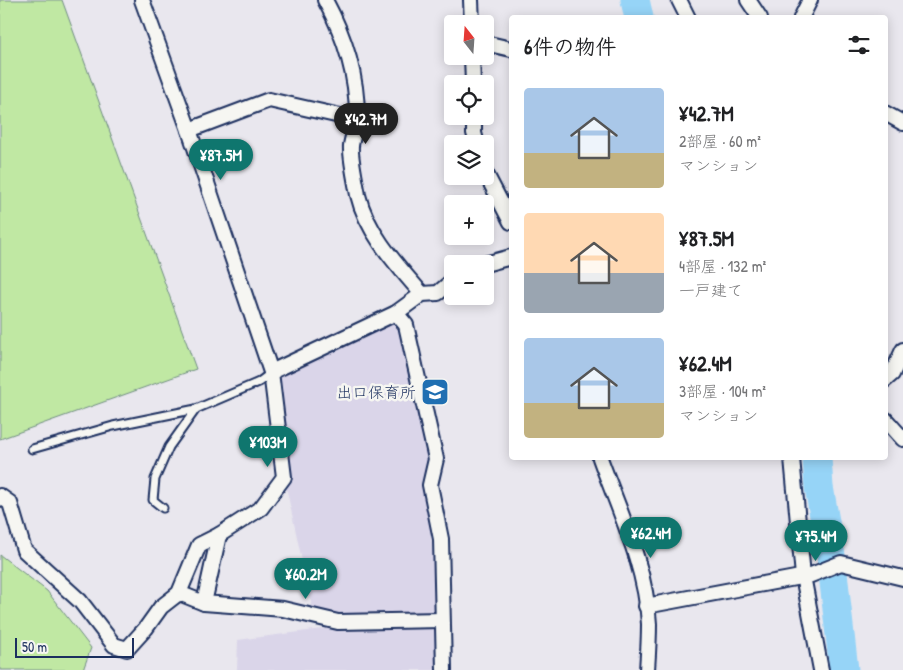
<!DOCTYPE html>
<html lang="ja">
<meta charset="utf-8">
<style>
:root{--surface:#fff;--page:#f6f6f6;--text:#202124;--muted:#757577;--accent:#0f766e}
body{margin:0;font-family:"Patrick Hand","Klee One",sans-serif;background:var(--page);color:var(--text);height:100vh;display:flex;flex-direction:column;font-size:19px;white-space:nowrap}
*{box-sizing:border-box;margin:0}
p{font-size:16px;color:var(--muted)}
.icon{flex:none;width:28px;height:28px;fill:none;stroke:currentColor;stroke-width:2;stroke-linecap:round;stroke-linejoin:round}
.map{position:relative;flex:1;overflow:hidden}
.panel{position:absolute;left:509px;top:15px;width:379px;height:445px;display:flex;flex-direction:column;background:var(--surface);border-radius:5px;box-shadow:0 2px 12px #0003}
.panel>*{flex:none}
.needle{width:32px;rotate:343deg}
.fabs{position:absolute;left:444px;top:15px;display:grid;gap:10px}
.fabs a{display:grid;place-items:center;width:50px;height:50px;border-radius:5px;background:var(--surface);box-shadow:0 2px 12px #0003;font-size:25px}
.scale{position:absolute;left:15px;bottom:12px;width:119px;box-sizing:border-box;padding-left:5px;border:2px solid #1b2f5e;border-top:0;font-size:14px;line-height:18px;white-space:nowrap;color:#1b2f5e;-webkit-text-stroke:4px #f6f6f2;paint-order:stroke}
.price{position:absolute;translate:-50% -42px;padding:0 11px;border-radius:18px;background:var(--accent);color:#fff;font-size:16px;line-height:32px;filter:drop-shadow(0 1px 2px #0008)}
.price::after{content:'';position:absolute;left:50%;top:30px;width:15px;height:11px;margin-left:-8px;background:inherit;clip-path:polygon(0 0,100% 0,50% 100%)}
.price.current{background:#222;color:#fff}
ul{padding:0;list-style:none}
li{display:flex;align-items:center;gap:15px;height:125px;padding:0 15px}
li span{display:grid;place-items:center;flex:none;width:140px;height:100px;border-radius:5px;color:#555}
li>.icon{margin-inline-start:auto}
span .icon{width:60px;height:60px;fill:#fffc;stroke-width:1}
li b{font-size:21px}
h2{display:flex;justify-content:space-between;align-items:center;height:60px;padding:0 15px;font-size:21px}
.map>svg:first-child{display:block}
.built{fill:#dad5e9}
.green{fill:#c0e8a3;stroke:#6e8c80}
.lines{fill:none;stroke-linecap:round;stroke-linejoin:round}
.river{stroke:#96d4f7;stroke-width:29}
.service-casing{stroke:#1b2f5e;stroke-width:11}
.minor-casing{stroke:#1b2f5e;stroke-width:18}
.service{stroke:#f6f6f2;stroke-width:7}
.minor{stroke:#f6f6f2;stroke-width:14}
.labels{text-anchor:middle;stroke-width:5;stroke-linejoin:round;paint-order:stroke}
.poi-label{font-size:16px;fill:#1b2f5e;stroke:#f6f6f2;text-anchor:end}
</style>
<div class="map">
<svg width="903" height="670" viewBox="0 0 903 670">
<rect width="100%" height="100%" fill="#e9e7ee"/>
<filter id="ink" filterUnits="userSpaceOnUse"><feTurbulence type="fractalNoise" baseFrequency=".02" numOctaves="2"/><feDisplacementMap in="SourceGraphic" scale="10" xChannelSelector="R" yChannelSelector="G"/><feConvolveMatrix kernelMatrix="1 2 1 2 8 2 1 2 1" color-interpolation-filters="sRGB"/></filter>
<g filter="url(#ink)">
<polygon class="built" points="396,313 436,459 430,485 431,537 442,620 444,670 237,670 238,640 330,628 429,621 338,622 312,607 284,477 271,372"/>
<g class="green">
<polygon points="0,0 62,0 196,369 0,439"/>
<polygon points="0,555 47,591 91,648 83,670 0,670"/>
</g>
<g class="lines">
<g class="river">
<polyline points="635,0 639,18"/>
<polyline points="817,458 819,487 831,556 844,670"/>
</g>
<defs>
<g id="service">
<polyline points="32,449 113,426 196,409"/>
<polyline points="163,508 153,500 155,479 169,447 196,409 259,382 271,373"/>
</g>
<g id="minor">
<polyline points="142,0 189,130 271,372"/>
<path d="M325,0C344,35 357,76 357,116C358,126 352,136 351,146C350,157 356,184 358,195C367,233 397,265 422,294"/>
<polyline points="471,0 472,24"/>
<polyline points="679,0 688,18"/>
<polyline points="748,0 760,18"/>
<polyline points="801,18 810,0"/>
<polyline points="485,43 511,49"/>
<polyline points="472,56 473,84"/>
<polyline points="885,113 903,123"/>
<polyline points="474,116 474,133 477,144"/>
<polyline points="189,130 269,100 358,120"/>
<polyline points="485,172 511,222"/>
<polyline points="485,264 511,257"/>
<polyline points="396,313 406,325 436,459 430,485 441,539 444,670"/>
<polyline points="885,380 892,374 903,350"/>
<polyline points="885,419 903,439"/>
<path d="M600,458C619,511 646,566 649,624C649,639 648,655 647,670"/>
<polyline points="792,458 803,576 821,670"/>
<polyline points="0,496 10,503 24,550 80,601 114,645 127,649 146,628 161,607 179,593 199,545 219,535 261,508 284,477 271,372 396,313 422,294 438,293 452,281"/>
<polyline points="219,535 204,603 283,609 338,622 442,620"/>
<polyline points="179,593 204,603"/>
<polyline points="646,606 811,575 841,563 903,578"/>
</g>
</defs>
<use href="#service" class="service-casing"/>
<use href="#minor" class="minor-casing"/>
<use href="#service" class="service"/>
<use href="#minor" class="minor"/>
</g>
</g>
<defs>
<symbol id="school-square" viewBox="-11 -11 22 22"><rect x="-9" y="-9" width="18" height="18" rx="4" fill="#1f6fb2" stroke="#f6f6f2"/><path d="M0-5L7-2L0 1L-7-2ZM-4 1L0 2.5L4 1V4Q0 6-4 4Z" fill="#fff"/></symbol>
</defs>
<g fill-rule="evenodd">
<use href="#school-square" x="419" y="376" width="32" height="32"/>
</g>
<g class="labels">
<g class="poi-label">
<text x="416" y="398">出口保育所</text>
</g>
</g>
</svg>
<div class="fabs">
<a><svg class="needle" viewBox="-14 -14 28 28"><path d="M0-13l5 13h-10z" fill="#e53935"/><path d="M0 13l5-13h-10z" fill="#757577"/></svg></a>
<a><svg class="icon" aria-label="locate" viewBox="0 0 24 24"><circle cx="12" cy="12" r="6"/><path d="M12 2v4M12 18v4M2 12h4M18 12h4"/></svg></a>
<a><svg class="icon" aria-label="layers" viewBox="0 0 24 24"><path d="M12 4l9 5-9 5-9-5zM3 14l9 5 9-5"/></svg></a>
<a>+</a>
<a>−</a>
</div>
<div class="scale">50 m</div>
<b class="price current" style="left:366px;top:145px">¥42.7M</b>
<b class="price" style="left:221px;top:181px">¥87.5M</b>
<b class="price" style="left:268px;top:468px">¥103M</b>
<b class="price" style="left:651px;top:559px">¥62.4M</b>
<b class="price" style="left:816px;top:562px">¥75.4M</b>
<b class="price" style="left:306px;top:600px">¥60.2M</b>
<section class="panel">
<h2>6件の物件<svg class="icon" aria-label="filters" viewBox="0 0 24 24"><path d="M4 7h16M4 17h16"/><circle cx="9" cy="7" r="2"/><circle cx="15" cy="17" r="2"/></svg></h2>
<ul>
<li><span style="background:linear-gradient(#a9c7e8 65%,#c2b280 0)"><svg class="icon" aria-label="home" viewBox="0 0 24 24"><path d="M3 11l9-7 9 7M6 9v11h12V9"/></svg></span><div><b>¥42.7M</b><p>2部屋 · 60 m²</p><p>マンション</p></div></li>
<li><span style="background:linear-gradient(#ffd9b3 60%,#9aa5b1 0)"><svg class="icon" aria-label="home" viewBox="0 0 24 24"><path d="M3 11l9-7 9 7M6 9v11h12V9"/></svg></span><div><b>¥87.5M</b><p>4部屋 · 132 m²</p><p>一戸建て</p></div></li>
<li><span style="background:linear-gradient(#a9c7e8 65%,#c2b280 0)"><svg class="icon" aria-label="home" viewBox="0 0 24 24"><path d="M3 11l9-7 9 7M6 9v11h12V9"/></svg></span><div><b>¥62.4M</b><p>3部屋 · 104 m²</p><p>マンション</p></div></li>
</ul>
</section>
</div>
